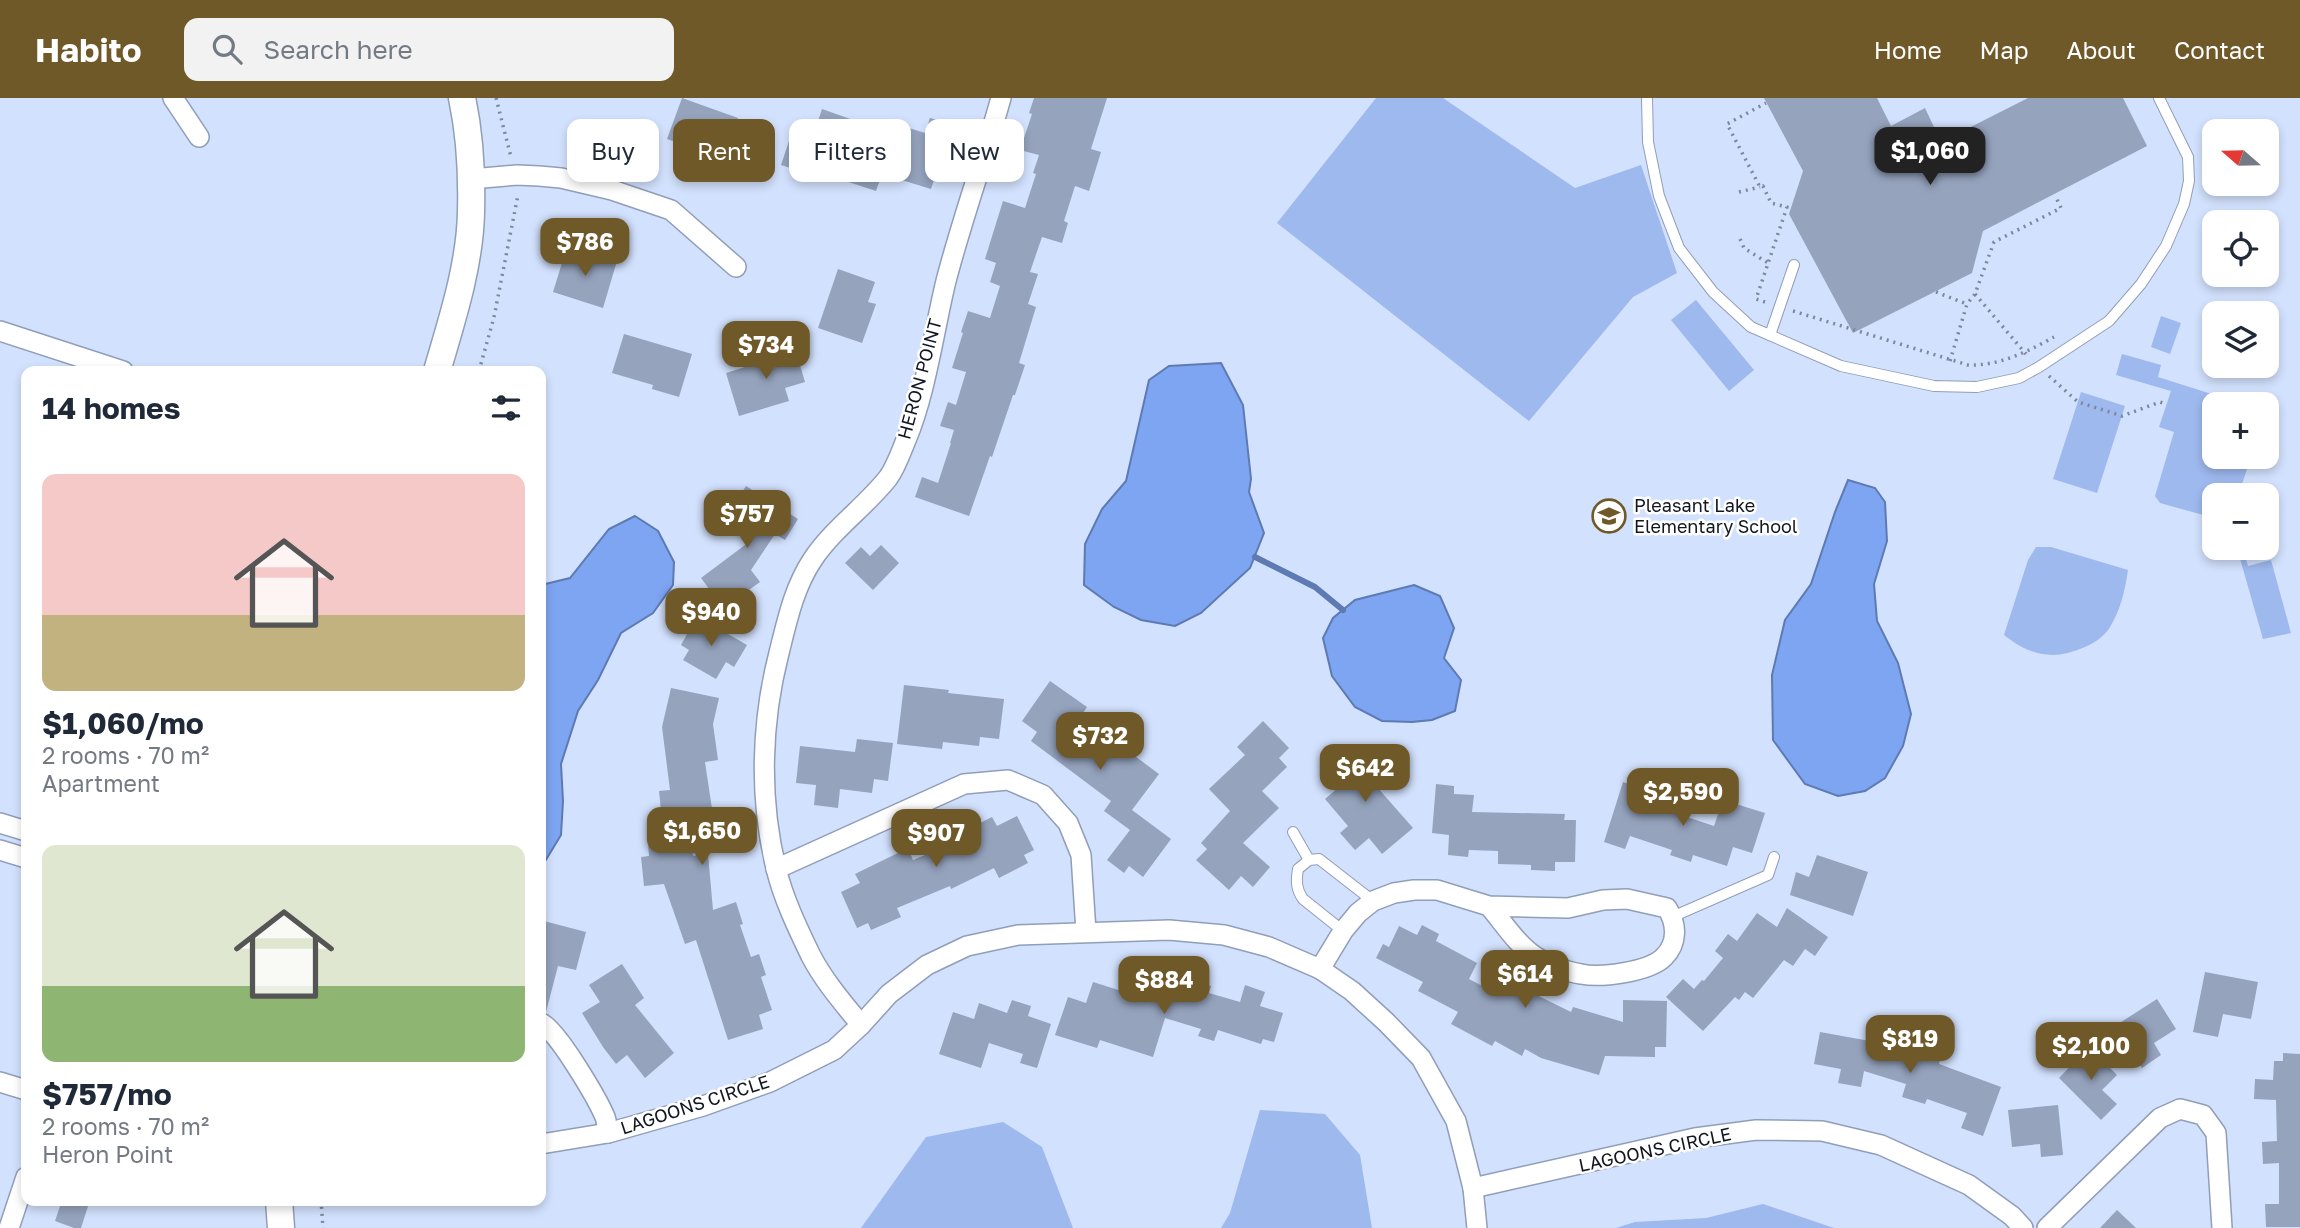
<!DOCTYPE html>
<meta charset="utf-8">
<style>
:root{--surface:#fff;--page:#f2f2f3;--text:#1f2937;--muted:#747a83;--accent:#705929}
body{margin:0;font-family:"Golos Text",sans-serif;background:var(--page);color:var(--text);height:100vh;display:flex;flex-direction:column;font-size:26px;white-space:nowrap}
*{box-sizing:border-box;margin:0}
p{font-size:23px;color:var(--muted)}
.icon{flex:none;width:38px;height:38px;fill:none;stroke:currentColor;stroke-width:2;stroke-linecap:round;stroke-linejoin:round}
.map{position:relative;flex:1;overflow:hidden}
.side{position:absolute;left:21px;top:268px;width:525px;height:840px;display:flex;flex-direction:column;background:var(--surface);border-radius:14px;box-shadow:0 4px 10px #0003}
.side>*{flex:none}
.top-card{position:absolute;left:567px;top:21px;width:665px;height:63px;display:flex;gap:14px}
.needle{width:46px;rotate:290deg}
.tools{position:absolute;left:2202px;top:21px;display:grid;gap:14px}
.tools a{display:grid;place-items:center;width:77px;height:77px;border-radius:14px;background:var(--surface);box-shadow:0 4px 10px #0003;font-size:35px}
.price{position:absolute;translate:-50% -60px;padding:0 16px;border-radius:14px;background:var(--accent);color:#fff;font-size:23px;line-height:46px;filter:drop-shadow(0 2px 4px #0008)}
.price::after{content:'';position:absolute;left:50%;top:42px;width:21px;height:16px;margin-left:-10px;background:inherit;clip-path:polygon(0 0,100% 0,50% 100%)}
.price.on{background:#222;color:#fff}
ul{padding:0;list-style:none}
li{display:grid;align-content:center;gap:14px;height:371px;padding:0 21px}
li span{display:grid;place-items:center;height:217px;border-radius:14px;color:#555}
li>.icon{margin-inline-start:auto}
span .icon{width:126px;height:126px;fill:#fffc;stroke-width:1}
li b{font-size:30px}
h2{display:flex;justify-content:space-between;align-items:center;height:84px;padding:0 21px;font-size:30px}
.pill{padding:0 24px;border-radius:14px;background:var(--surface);box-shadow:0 4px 10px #0003;font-size:24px;line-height:63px}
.pill.on{background:var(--accent);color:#fff}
header{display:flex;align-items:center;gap:42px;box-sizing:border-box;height:98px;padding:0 35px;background:var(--accent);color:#fff}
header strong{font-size:33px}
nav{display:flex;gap:38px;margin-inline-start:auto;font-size:24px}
.search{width:490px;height:63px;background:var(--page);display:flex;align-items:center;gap:18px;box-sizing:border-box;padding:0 24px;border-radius:14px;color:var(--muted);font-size:26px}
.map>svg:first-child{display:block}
.green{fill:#9eb9ee}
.water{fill:#7ea5f2;stroke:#5d7ab3;stroke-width:2}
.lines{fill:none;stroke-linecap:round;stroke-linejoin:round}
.stream{stroke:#5d7ab3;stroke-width:6}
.building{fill:#95a3bd}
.lane-casing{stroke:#909eb8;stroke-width:12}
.street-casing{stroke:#909eb8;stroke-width:22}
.secondary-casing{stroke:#909eb8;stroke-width:29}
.path{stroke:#7e889c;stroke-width:3.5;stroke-dasharray:2 5;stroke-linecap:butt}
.lane{stroke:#fff;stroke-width:10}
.street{stroke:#fff;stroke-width:19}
.secondary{stroke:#fff;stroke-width:26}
.labels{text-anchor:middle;stroke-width:5;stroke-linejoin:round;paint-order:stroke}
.street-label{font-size:18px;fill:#11161f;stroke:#fff}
.poi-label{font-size:18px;fill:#11161f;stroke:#fff;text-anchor:start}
</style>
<header>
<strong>Habito</strong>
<div class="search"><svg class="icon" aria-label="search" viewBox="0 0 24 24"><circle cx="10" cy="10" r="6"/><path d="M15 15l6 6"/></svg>Search here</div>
<nav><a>Home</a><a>Map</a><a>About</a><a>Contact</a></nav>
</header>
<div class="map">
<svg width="2300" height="1130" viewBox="0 0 2300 1130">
<rect width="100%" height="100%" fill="#d2e1fd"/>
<g class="green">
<polygon points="1376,0 1443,0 1575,90 1641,67 1677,175 1633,199 1529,323 1277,125"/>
<polygon points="1696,202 1754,272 1729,293 1671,222"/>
<polygon points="2161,218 2181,225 2170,256 2151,249"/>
<polygon points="2122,256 2161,267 2158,279 2243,306 2214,306 2214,359 2251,359 2241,389 2263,395 2262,397 2214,397 2214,420 2160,405 2155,398 2174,334 2159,329 2171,293 2116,277"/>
<polygon points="2081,294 2125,308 2097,395 2053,381"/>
<path d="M2036,449H2051L2128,472C2125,492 2121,511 2110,529C2106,537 2093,546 2085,549C2053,563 2031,558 2004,537L2028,462Z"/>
<polygon points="2237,450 2243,450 2248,468 2271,462 2291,535 2263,541"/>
<polygon points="1260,1012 1325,1016 1360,1057 1372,1130 1221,1130 1230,1115"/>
<polygon points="1003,1024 1042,1049 1073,1130 861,1130 926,1039"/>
<polygon points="1763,1106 1834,1130 1616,1130 1635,1124 1706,1120"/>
</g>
<g class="water">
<polygon points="1221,265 1243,307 1251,381 1249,394 1264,435 1250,470 1201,515 1175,528 1141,522 1114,509 1084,487 1085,446 1102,411 1126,383 1149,282 1169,268"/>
<polygon points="1848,382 1875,390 1885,404 1887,443 1874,486 1877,523 1898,565 1911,616 1903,648 1885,680 1865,693 1838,698 1805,686 1773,642 1772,577 1785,522 1811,486 1835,414"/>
<polygon points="635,418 658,433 674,464 673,487 653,515 621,535 598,582 578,613 561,666 563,703 561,737 541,770 541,487 570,480 609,431"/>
<polygon points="1414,487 1440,498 1454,530 1444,560 1461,582 1455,613 1432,622 1412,624 1382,623 1355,609 1332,578 1323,540 1333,520 1355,502"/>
</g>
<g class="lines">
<polyline class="stream" points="1255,459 1315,489 1343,512"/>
</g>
<g class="building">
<polygon points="682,0 738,20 731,41 712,35 705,54 667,41"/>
<polygon points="1034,0 1107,0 1091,51 1101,54 1089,93 1075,88 1064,123 1068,125 1062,145 1042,139 1030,174 1038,176 1028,206 1036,209 1019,265 1025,267 1015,297 1013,297 992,359 990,358 969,418 915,399 922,379 938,385 951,345 950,345 954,332 940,328 948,304 956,307 966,274 952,270 963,235 961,234 968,213 990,220 1000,188 990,184 996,165 985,161 1003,103 1025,110 1036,76 1033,75 1039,57 1020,52 1032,16 1029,15"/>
<polygon points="1764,0 1877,0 1891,28 1925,10 1941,44 2028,0 2123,0 2147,48 1983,133 1972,175 1853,235 1789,116 1803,73"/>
<polygon points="822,11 873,29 870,41 899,50 906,29 925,35 930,20 952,26 931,91 882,76 876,93 824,76 822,80 781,67 795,25 815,32"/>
<polygon points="566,152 596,161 598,157 617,163 603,210 553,194"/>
<polygon points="838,171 875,184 868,204 876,206 862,245 818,230"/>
<polygon points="624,236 692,256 679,299 652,291 653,287 612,275"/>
<polygon points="794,247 805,284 785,290 789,303 739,318 726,275 770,261 768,255"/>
<polygon points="746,388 798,421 785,442 775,436 751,472 760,484 742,497 754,513 736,527 701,480 749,444 722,426"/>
<polygon points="881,447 899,465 873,492 845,465 861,449 870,458"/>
<polygon points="697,518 747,547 734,569 726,564 716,581 683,562 689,552 681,547"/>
<polygon points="1050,583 1087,609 1081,618 1159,676 1132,712 1171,741 1143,779 1129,768 1124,775 1107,762 1130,732 1104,713 1111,703 1031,643 1037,634 1022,623"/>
<polygon points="904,587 949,592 948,595 1004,601 999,641 980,639 979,648 943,644 942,651 897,646"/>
<polygon points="671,590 719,600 713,626 718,662 705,664 714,724 690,727 693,758 708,756 713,812 736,804 743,826 740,827 751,859 759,856 766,877 761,879 772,912 759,917 763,931 728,942 696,842 685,846 664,786 644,788 641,759 649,758 648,744 664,742 659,693 670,692 662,629"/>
<polygon points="1263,623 1289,650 1279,660 1287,669 1262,693 1279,710 1243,745 1270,769 1253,789 1241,778 1229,792 1196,762 1207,751 1201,745 1230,713 1209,691 1245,657 1237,649"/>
<polygon points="857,641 893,645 888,683 874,681 872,695 840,691 838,710 814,707 816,687 796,685 800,648 855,654"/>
<polygon points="1356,648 1385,682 1377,689 1413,730 1382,756 1369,740 1355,752 1340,735 1348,728 1325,701 1339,689 1326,674"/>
<polygon points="1623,684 1658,696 1654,708 1714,728 1723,702 1765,715 1752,755 1733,749 1727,768 1693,757 1691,764 1670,757 1672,752 1630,738 1625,751 1604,744"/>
<polygon points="1436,686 1454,688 1454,696 1474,697 1472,714 1565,716 1564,722 1576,722 1575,764 1555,764 1555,773 1531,772 1531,767 1498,766 1498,753 1469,752 1468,759 1448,757 1449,737 1432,735"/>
<polygon points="1017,718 1034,752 1024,757 1028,765 999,780 994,770 951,791 950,788 897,810 901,819 871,832 868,825 857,830 841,794 860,785 855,776 908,750 913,762 947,748 937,730 957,720 964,733 992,719 997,728"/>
<polygon points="1817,757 1868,774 1853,818 1790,797 1796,774 1809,779"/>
<polygon points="1787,810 1828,839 1815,858 1805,851 1793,868 1784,862 1753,900 1745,894 1739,902 1735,899 1703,933 1666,899 1683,881 1694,891 1702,882 1704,883 1723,860 1715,853 1728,836 1737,843 1757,815 1777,829"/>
<polygon points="544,823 586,834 576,872 558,868 546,914 541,913 541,835"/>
<polygon points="1422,827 1439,836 1436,843 1477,865 1469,881 1496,895 1504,881 1571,914 1573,909 1623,924 1623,902 1667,903 1666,949 1655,949 1655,959 1605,958 1599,977 1541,960 1525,951 1522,958 1495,943 1492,948 1451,926 1458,914 1418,893 1423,884 1376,860 1383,846 1389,849 1399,828 1417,837"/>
<polygon points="622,866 644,900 635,907 674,955 645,980 627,957 616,966 603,949 582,915 600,904 589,887"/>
<polygon points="2205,874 2258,884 2251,921 2223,916 2218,939 2193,934"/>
<polygon points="1190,881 1211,888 1209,895 1240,904 1245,887 1265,894 1260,908 1283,915 1274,944 1263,941 1261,946 1218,932 1214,943 1198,938 1201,931 1165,920 1153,959 1100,942 1097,950 1055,937 1068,899 1086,905 1093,884 1147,901 1152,886 1185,897"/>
<polygon points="2157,901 2176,931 2154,945 2161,957 2142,970 2115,928"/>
<polygon points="1012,902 1031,908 1028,918 1051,926 1037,970 1020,965 1023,956 989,945 981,970 939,956 953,914 974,921 979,905 1007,915"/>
<polygon points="1820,934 1892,947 1895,936 1920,944 1917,954 1940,961 1939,966 2001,989 1983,1038 1961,1030 1967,1015 1927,1001 1925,1006 1902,999 1906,986 1864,973 1861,989 1838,985 1841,971 1814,966"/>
<polygon points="2089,949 2117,977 2102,992 2117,1006 2101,1022 2059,980"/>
<polygon points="2283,955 2300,956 2300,1129 2266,1129 2265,1106 2279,1106 2279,1065 2263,1066 2262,1044 2277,1043 2276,1002 2254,1001 2255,981 2273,982 2274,963 2283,963"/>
<polygon points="2058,1007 2063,1057 2041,1059 2040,1046 2012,1049 2008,1012"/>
<polygon points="62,1102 90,1102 81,1130 74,1130 55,1123"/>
<polygon points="2117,1112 2136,1130 2100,1130"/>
</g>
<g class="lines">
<defs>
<g id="lane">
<polyline points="1647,0 1648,44 1659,98 1679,150 1713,194 1751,229 1841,268 1934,288 1977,289 2019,280 2039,269 2109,223 2141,186 2166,148 2184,106 2189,83 2188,59 2159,0"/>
<polyline points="1770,237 1794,167"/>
<polyline points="1293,734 1309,762"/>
<polyline points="1672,819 1768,777 1774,759"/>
<path d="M1343,833L1303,801C1296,791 1296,783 1298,771L1309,762L1319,761L1373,803"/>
</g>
<g id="street">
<polyline points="173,0 199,39"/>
<polyline points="471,81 517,77 539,78 561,80 612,92 671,112 736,169"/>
<polyline points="0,233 123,273"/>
<polyline points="0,725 26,733"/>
<polyline points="0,752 26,760"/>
<polyline points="776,771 964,686 1008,682 1043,697 1068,725 1081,757 1086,834"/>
<path d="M1320,871L1343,833L1358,815L1373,803L1394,795L1414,792H1437L1489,808L1568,810L1603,802L1627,801L1667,810C1677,826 1678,845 1664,859C1649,874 1601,880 1581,876C1567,874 1548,867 1536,859C1517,847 1503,824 1489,808"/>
<path d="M541,925C556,930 598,1002 605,1019C607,1024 607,1030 608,1035"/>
<path d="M861,927C844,906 824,883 811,858C798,831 783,800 776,770C759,700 761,625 779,555C787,523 794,489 813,461C834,430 865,409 888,380C896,369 901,354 906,342C926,295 934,232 946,183C962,121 984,61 1001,0"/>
<polyline points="0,984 26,992"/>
<polyline points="541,1046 608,1035 703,1008 770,984 834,952 861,927 889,896 927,867 967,848 1018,837 1169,832 1224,837 1269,849 1320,871 1352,893 1386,924 1421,960 1456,1023 1473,1090 1477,1130"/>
<polyline points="1473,1090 1695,1040 1756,1032 1822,1033 1881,1047 1969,1087 2012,1118 2023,1130"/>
<polyline points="9,1130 26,1079"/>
<polyline points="2047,1130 2160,1020 2180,1011 2203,1017 2216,1035 2222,1130"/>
</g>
<g id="secondary">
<path d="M437,273C452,222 470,167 471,114C472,76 470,37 462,0"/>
<polyline points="279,1102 281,1130"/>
</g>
</defs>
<use href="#lane" class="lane-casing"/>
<use href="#street" class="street-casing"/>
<use href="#secondary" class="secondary-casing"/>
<g class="path">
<polyline points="496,0 511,59"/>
<polyline points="1739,94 1760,89"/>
<polyline points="1740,141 1744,150 1768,165"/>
<polyline points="1936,194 1967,206"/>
<polyline points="1975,196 2026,256"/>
<polyline points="1765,204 1756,201 1787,109 1771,105 1763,88 1760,89 1727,26 1766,5"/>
<path d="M1793,213L1968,267C1999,268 2027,254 2054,239"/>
<polyline points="1950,263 1967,206 1975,196 1994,144 2061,110 2055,97"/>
<polyline points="479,273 494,219 518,97"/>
<polyline points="2049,278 2078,304 2122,318 2160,304 2166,306"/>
<polyline points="321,1102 323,1130"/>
</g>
<use href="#lane" class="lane"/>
<use href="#street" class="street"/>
<use href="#secondary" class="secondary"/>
</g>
<defs>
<symbol id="school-ring" viewBox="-11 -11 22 22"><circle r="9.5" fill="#fff" stroke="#705929" stroke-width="1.5"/><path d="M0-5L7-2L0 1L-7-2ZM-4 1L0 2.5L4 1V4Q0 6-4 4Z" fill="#705929"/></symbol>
</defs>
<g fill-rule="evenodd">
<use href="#school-ring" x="1590" y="399" width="38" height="38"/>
</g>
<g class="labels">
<g class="street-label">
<text transform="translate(920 281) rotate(-75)" y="6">HERON POINT</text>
<text transform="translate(695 1007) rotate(-18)" y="6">LAGOONS CIRCLE</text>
<text transform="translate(1655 1052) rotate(-12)" y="6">LAGOONS CIRCLE</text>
</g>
<g class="poi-label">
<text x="1634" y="414">Pleasant Lake<tspan x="1634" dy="21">Elementary School</tspan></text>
</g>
</g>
</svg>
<div class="tools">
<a><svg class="needle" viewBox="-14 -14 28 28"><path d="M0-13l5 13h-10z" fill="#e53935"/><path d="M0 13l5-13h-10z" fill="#747a83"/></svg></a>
<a><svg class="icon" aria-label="locate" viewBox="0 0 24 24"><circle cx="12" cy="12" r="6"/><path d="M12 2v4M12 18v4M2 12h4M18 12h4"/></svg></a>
<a><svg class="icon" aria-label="layers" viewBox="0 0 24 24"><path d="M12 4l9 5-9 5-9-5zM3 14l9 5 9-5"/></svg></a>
<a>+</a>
<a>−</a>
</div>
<b class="price on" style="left:1930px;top:89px">$1,060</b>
<b class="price" style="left:585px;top:180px">$786</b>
<b class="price" style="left:766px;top:283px">$734</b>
<b class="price" style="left:747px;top:452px">$757</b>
<b class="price" style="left:711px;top:550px">$940</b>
<b class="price" style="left:1100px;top:674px">$732</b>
<b class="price" style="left:1365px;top:706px">$642</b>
<b class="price" style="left:1683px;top:730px">$2,590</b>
<b class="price" style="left:702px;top:769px">$1,650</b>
<b class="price" style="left:936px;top:771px">$907</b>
<b class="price" style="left:1525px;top:912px">$614</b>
<b class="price" style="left:1164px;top:918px">$884</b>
<b class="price" style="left:1910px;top:977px">$819</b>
<b class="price" style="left:2091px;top:984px">$2,100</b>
<div class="top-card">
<a class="pill">Buy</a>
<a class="pill on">Rent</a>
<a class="pill">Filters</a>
<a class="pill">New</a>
</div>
<section class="side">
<h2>14 homes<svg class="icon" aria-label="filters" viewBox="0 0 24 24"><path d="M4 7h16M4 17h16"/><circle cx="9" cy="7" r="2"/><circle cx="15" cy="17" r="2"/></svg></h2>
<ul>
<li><span style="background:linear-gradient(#f6c9c9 65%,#c2b280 0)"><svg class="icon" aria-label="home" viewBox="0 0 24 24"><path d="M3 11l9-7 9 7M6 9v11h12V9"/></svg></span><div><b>$1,060/mo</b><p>2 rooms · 70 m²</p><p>Apartment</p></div></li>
<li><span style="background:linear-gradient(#dfe7d0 65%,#8fb573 0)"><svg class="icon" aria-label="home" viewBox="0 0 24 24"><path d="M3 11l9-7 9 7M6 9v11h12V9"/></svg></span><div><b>$757/mo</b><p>2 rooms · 70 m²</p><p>Heron Point</p></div></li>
</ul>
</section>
</div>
